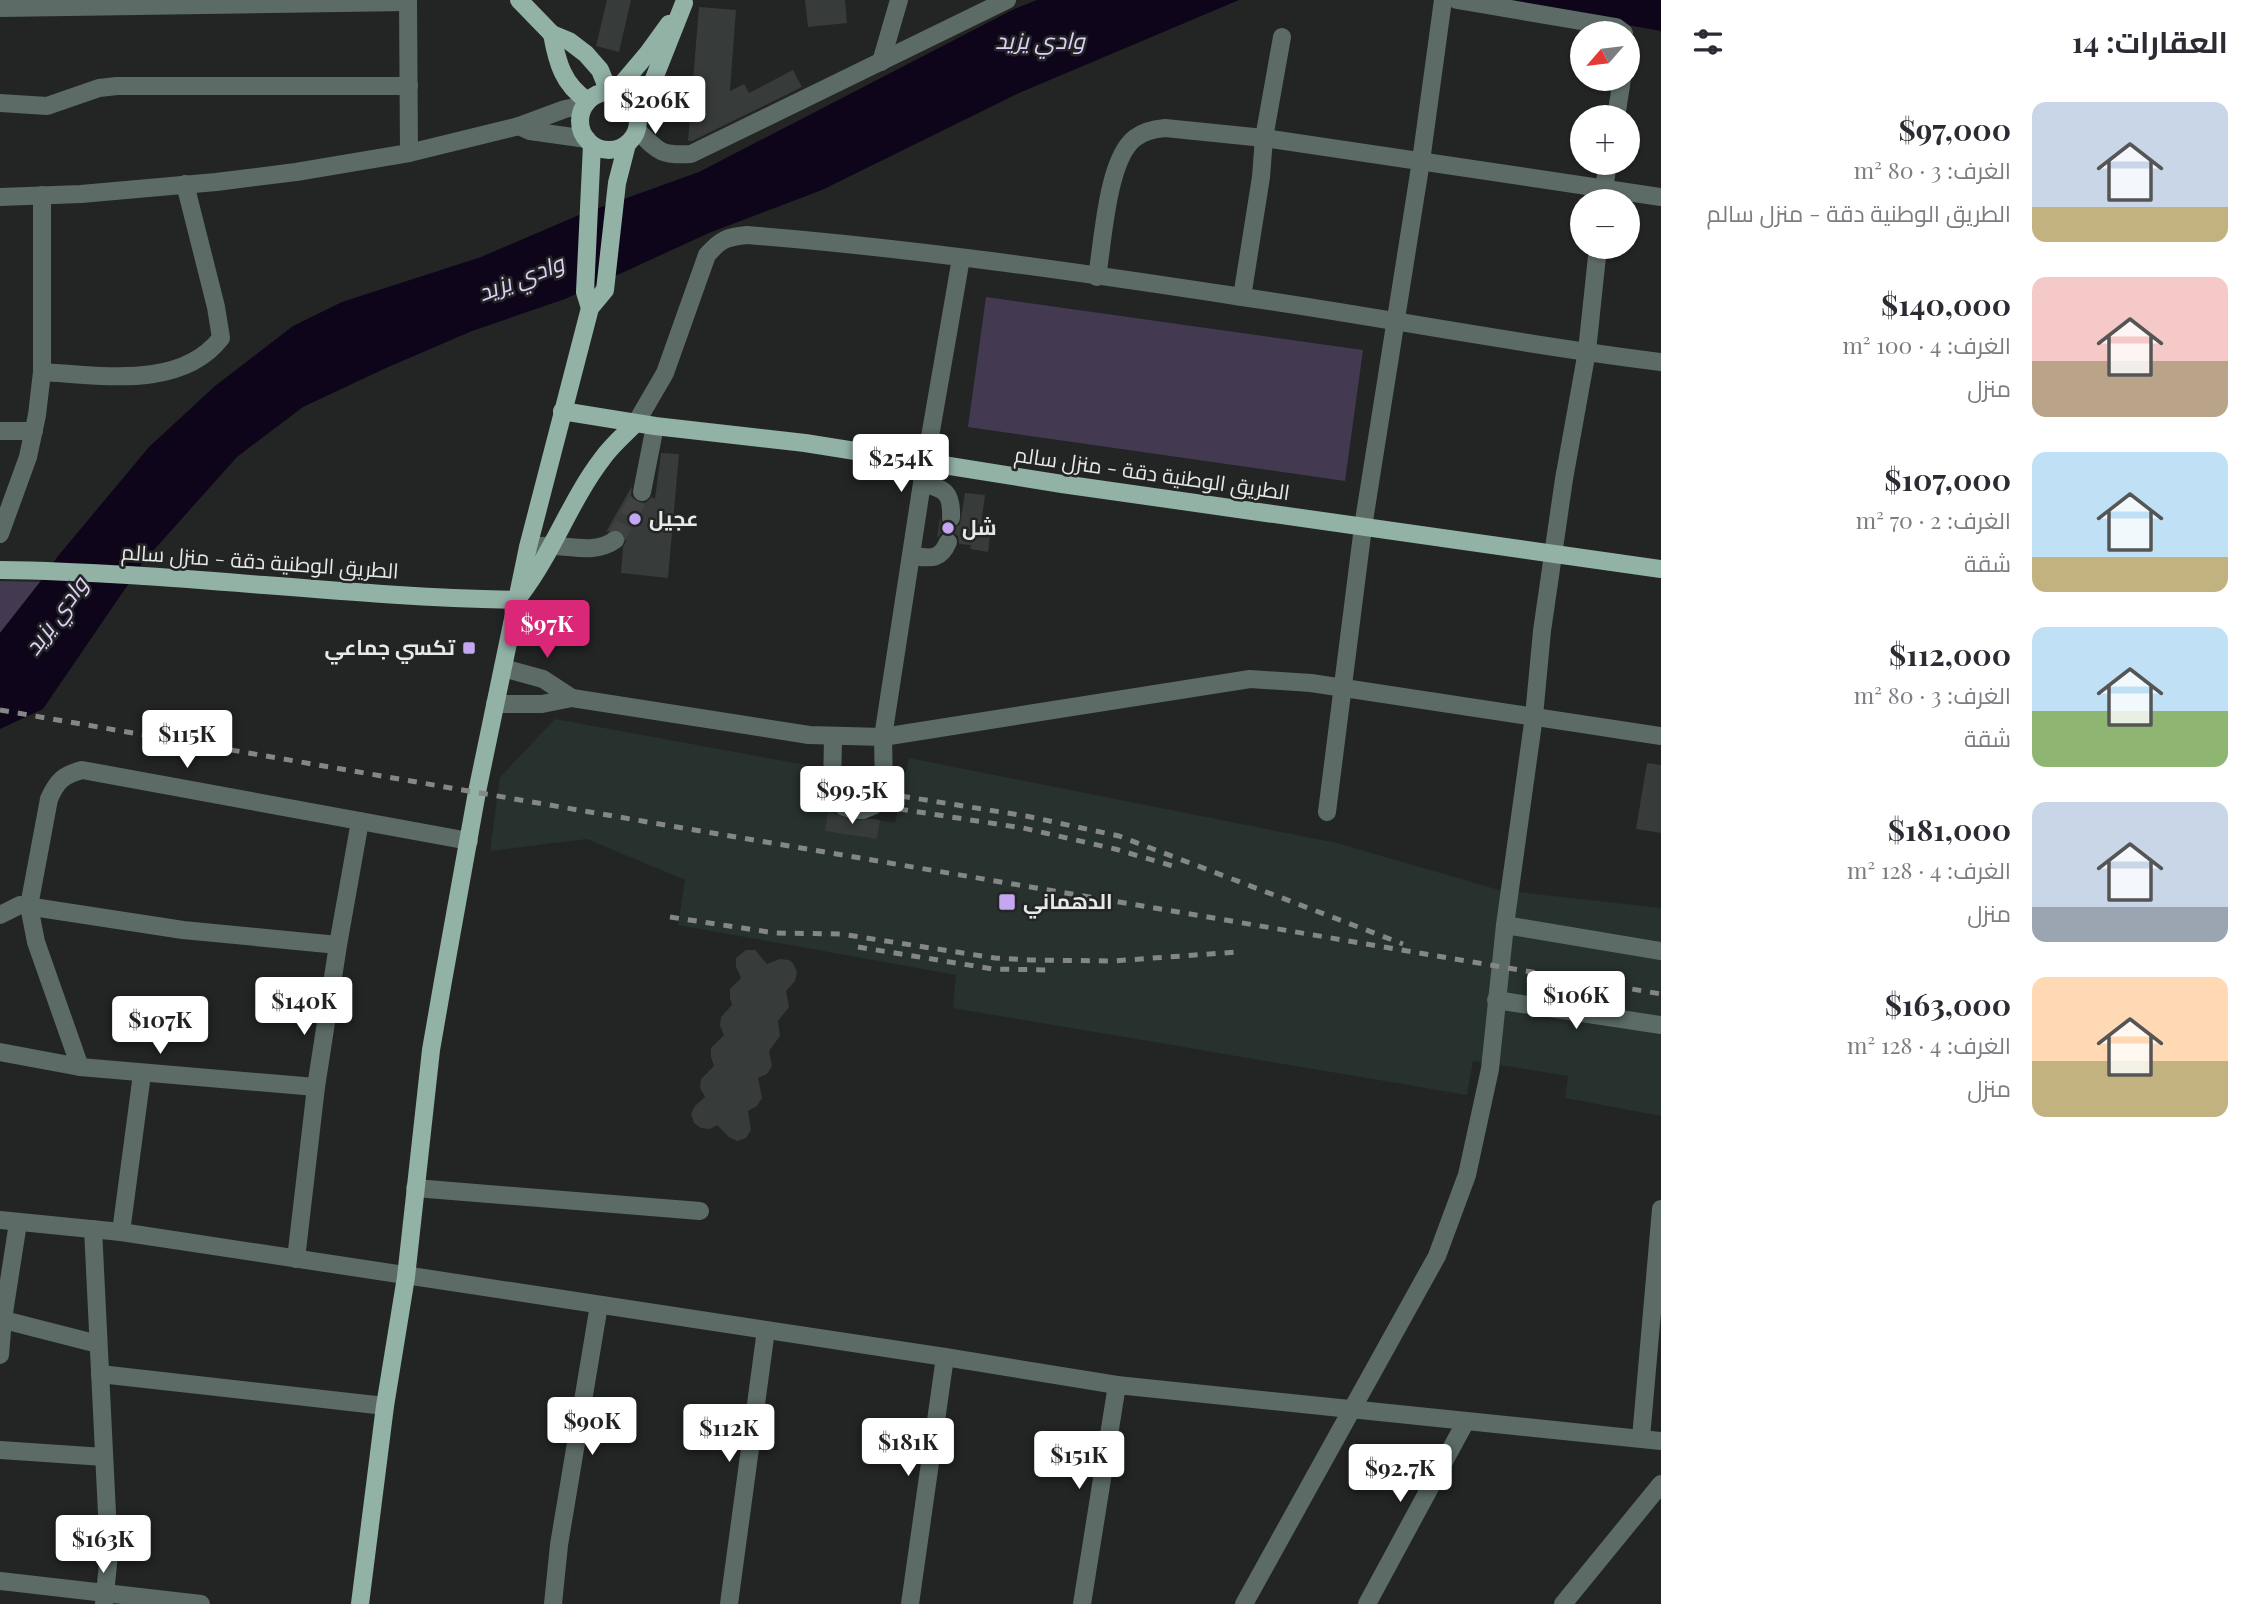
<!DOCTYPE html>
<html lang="ar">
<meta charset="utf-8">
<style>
:root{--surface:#fff;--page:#f7f7f7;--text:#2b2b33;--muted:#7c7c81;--accent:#db2777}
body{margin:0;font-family:"Playfair Display",Cairo,serif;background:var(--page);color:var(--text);direction:rtl;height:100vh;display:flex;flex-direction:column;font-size:26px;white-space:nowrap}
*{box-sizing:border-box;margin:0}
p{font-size:23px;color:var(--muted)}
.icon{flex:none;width:38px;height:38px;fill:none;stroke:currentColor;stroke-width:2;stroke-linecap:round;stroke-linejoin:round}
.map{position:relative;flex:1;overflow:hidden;direction:ltr}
.drawer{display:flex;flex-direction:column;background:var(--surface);width:595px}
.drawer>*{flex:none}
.needle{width:46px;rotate:242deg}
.fabs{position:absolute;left:1570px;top:21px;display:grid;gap:14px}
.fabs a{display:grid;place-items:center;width:70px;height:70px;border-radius:50%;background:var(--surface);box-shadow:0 2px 5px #0004;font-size:35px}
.price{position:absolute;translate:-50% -60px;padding:0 16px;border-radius:7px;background:#fff;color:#222;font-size:23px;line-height:46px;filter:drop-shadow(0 2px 4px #0008)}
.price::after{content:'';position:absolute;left:50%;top:42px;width:21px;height:16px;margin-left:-10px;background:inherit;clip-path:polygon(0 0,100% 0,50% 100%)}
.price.on{background:var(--accent);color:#fff}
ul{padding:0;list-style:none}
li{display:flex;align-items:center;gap:21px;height:175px;padding:0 28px}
li span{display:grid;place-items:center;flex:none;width:196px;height:140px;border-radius:14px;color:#555}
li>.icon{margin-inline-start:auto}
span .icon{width:84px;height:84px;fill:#fffc;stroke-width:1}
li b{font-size:30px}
h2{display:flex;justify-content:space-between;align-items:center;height:84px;padding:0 28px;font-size:30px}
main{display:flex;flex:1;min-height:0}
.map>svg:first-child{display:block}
.built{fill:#27312d}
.green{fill:#433951}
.water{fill:#0f051a}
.building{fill:#373b39}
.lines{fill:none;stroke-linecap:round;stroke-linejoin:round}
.minor-tunnel{stroke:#404241;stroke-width:18;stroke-dasharray:18 9;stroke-linecap:butt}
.minor{stroke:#5c6b65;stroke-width:18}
.major{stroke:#92b2a6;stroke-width:18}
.rail{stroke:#848786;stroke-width:5;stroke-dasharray:9 9;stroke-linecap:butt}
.poi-dot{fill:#c5a7f1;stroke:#222524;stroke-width:2.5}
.labels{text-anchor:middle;stroke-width:5;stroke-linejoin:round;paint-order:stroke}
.street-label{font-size:21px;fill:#e7e9e8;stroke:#222524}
.poi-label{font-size:21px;font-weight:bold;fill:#e7e9e8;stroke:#222524;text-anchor:start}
.water-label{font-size:23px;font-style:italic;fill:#e0cffa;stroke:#222524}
</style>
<main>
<section class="drawer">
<h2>العقارات: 14<svg class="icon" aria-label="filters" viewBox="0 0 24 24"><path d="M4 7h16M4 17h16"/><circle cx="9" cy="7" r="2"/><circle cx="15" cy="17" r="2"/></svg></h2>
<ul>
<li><span style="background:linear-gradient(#c9d6e8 75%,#c2b280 0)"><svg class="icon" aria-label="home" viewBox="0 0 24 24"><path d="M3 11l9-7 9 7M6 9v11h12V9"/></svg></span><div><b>$97,000</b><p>الغرف: 3 · 80 m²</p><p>الطريق الوطنية دقة - منزل سالم</p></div></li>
<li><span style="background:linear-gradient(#f6c9c9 60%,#b9a48a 0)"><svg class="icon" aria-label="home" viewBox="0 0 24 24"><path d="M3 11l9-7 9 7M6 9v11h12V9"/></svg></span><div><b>$140,000</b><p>الغرف: 4 · 100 m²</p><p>منزل</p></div></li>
<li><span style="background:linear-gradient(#bfe0f5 75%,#c2b280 0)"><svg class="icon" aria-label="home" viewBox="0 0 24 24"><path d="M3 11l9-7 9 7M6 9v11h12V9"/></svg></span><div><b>$107,000</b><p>الغرف: 2 · 70 m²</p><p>شقة</p></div></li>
<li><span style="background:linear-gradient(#bfe0f5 60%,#8fb573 0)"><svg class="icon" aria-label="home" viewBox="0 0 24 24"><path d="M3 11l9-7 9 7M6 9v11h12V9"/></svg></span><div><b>$112,000</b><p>الغرف: 3 · 80 m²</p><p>شقة</p></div></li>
<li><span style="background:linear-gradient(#c9d6e8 75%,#9aa5b1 0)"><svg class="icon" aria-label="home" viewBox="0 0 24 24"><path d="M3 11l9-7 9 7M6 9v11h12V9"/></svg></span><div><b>$181,000</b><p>الغرف: 4 · 128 m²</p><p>منزل</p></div></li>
<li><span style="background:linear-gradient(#ffd9b3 60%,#c2b280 0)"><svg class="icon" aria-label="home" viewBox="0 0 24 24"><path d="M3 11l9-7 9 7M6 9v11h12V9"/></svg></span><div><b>$163,000</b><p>الغرف: 4 · 128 m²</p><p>منزل</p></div></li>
</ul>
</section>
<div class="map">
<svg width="1661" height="1604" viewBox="0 0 1661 1604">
<rect width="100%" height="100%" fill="#222524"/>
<polygon class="built" points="555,719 806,765 801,807 895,823 909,758 1337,843 1499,890 1661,908 1661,1116 1565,1098 1568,1076 1473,1061 1467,1095 953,1008 956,975 678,925 685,880 587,839 490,851 500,777"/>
<g class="green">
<polygon points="986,297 1363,350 1345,481 968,427"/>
<polygon points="0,581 40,582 0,633"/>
</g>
<g class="water">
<polygon points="1037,0 1239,0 1019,93 822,190 709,233 565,299 472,331 386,368 303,407 237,457 144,561 43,709 0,729 0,633 40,582 58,556 149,447 215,386 293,326 342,302 481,257 579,215 699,172 1014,9"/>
<polygon points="1513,0 1661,0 1661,31 1583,17"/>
</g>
<g class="building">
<polygon points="607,0 631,0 619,52 596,46"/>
<polygon points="805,0 845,0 847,23 808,27"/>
<polygon points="699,7 736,10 730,91 744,84 749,93 793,70 802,87 692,141 688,141"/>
<polygon points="661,453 679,454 668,578 621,573 623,547 626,541 625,535 616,529 606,532 632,486 631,495 635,501 645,503 652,497 655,499"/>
<polygon points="965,493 985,495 981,524 991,525 988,552 970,549 971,545 959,544 958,536 952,532 942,532 937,538 940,518 942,524 946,528 952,529 960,524"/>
<polygon points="1647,763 1661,765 1661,833 1636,829"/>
<polygon points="828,811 853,821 872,819 880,820 877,839 825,831"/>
<polygon points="746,950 755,950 767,964 780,959 789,960 793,963 797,972 795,981 786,991 789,1007 778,1021 780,1036 769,1051 772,1066 767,1074 758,1078 762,1098 757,1106 748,1111 751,1130 746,1138 737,1141 729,1137 717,1125 710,1129 701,1128 694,1123 691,1114 695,1106 705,1097 700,1088 701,1079 714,1066 711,1057 711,1048 724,1035 720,1026 721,1017 732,1005 730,998 730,989 741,978 736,967 736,958"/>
</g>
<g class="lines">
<polyline class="minor-tunnel" points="615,540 642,492"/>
<g class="minor">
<polyline points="408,0 409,153"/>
<polyline points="1457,0 1616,27 1624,33"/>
<polyline points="0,8 408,2"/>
<polyline points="881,62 899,0"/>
<polyline points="0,103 47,106 99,88 117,86 409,86"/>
<polyline points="1616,117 1622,79"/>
<polyline points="519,126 530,131 587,139"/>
<path d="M637,130C658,151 660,156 691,154L1007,0"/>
<polyline points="0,197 81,194 216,182 296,172 409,153 519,126 565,109 585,105"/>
<polyline points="1602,201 1608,163"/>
<path d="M1097,277C1103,242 1107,159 1135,138C1144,131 1154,129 1165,128L1264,138L1661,197"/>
<polyline points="1242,297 1261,177 1264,138 1282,37"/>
<path d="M42,372C100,375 181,390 221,338L216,307L185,184"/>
<path d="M636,423L665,373L707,255C721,239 727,237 747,235C912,248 1078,272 1242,297C1382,317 1521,345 1661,362"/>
<polyline points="0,431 34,431"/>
<path d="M922,483C945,489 952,492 951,518"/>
<polyline points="642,492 655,426"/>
<polyline points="0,534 28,457 37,415 42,372 42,195"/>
<path d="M528,547C537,546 546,545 556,546C576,547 597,553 615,540"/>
<path d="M912,556C930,558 940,561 948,542"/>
<polyline points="503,668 543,679 572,698"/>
<polyline points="495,704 542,704 572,698 809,735 883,737 1250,679 1311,683 1661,736"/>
<polyline points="833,737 832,790 836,800 844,807 853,810 863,810 873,806 880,799 884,789 883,737 922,483 961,258"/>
<polyline points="1327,812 1363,527 1421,161 1443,0"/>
<polyline points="0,915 20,905 183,930 338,945"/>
<polyline points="1505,925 1661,951"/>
<polyline points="1496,1000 1661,1025"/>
<polyline points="0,1052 80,1067 316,1087"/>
<path d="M80,1067L36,942L29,906L49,799C57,781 63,775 82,770L469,841"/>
<polyline points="415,1188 700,1211"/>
<polyline points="0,1220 121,1232 945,1357 1117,1385 1661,1441"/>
<polyline points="93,1229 109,1554 104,1604"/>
<polyline points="121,1232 142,1074"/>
<polyline points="296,1259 316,1087 338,945 360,821"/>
<polyline points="0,1319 98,1344"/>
<polyline points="0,1355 3,1319 18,1223"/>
<polyline points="100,1374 385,1406"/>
<polyline points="1641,1438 1661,1209"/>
<polyline points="0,1450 104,1457"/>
<polyline points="0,1581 201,1604"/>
<polyline points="553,1604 559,1545 599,1305"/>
<polyline points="729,1604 766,1330"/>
<polyline points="910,1604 945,1357"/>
<polyline points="1082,1604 1117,1385"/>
<polyline points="1244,1604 1437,1256 1467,1175 1490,1069 1505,925 1534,716 1542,631 1564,479 1587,351 1598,247"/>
<polyline points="1367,1604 1466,1421"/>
<polyline points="1563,1604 1661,1484"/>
</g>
<g class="major">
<polyline points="519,0 552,34 569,41 586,54 600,70 609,92"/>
<path d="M552,34C557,62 563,85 588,101"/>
<polyline points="615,92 648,53 669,24"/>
<circle cx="609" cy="121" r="29"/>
<polyline points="638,119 684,3"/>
<polyline points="590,308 585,292 592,145"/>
<polyline points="562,411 655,426 805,443 1062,484 1661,569"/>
<path d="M0,570C173,572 344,597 517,600"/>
<path d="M521,594C553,552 570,501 602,459C612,445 624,435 636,423"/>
<polyline points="360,1604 385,1406 406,1277 431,1050 443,981 477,792 528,547 590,308 605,290 617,183 627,144"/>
</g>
<g class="rail">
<polyline points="0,710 642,821 1661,994"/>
<polyline points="901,796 1026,816 1119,836 1403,944"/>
<polyline points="899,809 1023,828 1115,849 1176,867"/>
<polyline points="670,917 775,933 841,934 995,958 1031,960 1113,961 1237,952"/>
<polyline points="858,947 993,969 1048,970"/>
</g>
</g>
<g class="poi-dot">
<circle cx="635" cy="519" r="7"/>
<circle cx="948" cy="528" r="7"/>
<rect x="462" y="641" width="14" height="14" rx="3.5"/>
<rect x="998" y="893" width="18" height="18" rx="3.5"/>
</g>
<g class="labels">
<g class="street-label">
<text transform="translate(1152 474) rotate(8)" y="7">الطريق الوطنية دقة - منزل سالم</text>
<text transform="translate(260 562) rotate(4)" y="7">الطريق الوطنية دقة - منزل سالم</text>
</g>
<g class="poi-label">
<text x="649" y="526">عجيل</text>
<text x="962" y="535">شل</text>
<text x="455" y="655" text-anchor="end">تكسي جماعي</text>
<text x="1023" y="909">الدهماني</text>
</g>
<g class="water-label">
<text x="1040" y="49">وادي يزيد</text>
<text transform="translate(521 278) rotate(-21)" y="8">وادي يزيد</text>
<text transform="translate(56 616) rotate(-54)" y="8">وادي يزيد</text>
</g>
</g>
</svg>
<div class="fabs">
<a><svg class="needle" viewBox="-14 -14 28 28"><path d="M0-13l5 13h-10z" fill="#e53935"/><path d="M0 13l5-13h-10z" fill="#7c7c81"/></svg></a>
<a>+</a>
<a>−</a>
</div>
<b class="price" style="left:655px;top:136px">$206K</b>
<b class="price" style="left:901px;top:494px">$254K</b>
<b class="price on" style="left:547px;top:660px">$97K</b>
<b class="price" style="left:187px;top:770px">$115K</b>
<b class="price" style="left:852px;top:826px">$99.5K</b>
<b class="price" style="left:1576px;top:1031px">$106K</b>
<b class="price" style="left:304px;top:1037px">$140K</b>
<b class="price" style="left:160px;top:1056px">$107K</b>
<b class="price" style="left:592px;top:1457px">$90K</b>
<b class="price" style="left:729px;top:1464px">$112K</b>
<b class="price" style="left:908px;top:1478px">$181K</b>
<b class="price" style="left:1079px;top:1491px">$151K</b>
<b class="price" style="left:1400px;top:1504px">$92.7K</b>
<b class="price" style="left:103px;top:1575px">$163K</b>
</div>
</main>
